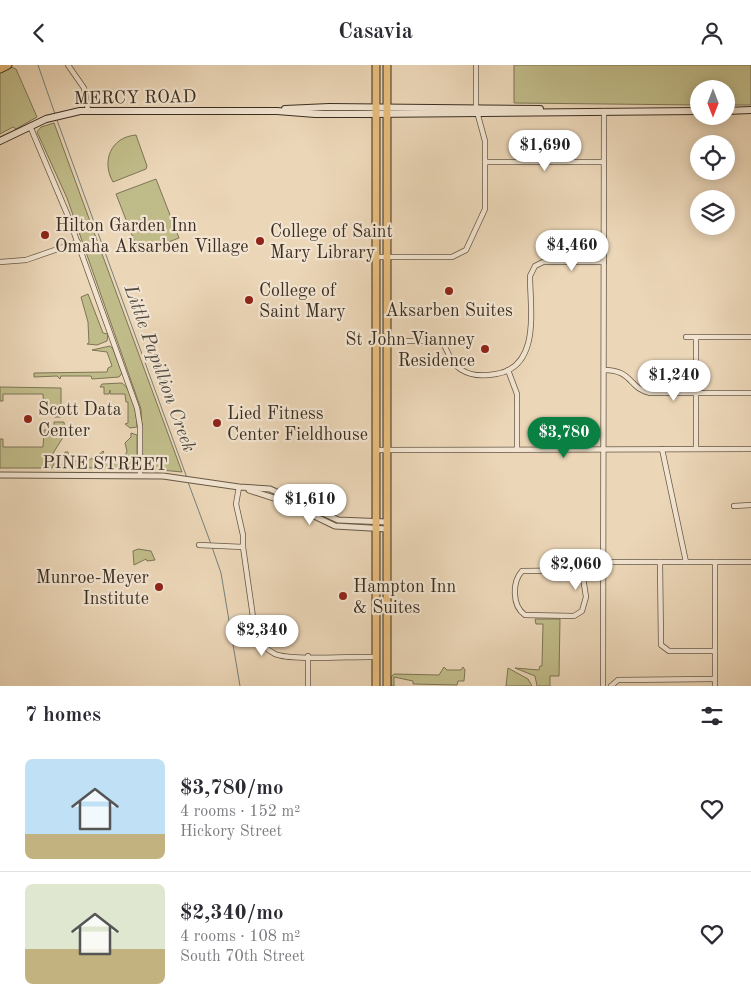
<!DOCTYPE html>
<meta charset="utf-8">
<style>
:root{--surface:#fff;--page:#f2f2f3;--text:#2b2b33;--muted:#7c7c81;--line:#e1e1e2;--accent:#0b8043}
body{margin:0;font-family:"Old Standard TT",serif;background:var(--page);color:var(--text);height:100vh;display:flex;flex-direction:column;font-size:19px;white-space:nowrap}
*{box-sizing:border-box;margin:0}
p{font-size:16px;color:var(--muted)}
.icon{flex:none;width:28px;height:28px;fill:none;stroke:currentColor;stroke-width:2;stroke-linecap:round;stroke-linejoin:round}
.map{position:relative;height:621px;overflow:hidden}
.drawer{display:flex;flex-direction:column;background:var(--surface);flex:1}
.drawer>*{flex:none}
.needle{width:32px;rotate:180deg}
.tools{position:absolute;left:690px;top:15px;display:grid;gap:10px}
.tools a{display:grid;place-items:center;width:45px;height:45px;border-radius:50%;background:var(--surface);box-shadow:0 2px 12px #0003;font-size:25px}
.price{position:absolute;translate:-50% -42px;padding:0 11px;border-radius:18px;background:#fff;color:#222;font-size:16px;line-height:32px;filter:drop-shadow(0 1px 2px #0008)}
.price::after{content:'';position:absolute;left:50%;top:30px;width:15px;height:11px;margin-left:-8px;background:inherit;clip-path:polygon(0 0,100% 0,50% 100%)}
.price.current{background:var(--accent);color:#fff}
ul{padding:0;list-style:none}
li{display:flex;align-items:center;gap:15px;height:125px;padding:0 25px}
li+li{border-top:1px solid var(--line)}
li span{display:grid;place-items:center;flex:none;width:140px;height:100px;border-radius:8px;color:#555}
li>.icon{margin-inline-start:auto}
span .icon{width:60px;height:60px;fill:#fffc;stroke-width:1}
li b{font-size:21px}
h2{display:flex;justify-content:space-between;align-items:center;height:60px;padding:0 25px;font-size:21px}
header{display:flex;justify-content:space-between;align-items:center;height:65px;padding:0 25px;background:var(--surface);font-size:22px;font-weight:700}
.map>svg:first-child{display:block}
.green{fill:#c0bc89;stroke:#7d7556}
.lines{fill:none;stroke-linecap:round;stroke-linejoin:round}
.stream{stroke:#75807c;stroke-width:1}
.minor-casing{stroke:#665847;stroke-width:6}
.tertiary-casing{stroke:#665847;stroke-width:7}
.secondary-casing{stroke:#3a2e22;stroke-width:8}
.primary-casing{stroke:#3a2e22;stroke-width:9}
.minor{stroke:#f2e4d0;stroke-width:4.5}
.tertiary{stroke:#f2e4d0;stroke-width:5}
.secondary{stroke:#f2e4d0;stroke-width:6}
.primary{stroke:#e6bb7c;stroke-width:7}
.poi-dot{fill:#8f2418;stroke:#f2e4d0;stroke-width:2}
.labels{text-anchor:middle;stroke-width:4.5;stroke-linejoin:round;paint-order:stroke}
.street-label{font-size:18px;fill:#3a2e22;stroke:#f2e4d0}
.poi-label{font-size:18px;fill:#3a2e22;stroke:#f2e4d0;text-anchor:start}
.water-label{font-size:19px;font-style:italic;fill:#4e4940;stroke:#f2e4d0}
</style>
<header><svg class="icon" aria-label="back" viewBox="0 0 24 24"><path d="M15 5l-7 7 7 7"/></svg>Casavia<svg class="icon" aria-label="person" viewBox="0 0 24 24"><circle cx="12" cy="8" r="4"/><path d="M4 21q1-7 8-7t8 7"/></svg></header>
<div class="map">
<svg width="751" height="621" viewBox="0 0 751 621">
<rect width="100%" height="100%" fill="#ebd6b7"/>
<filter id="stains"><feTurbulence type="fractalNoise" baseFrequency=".004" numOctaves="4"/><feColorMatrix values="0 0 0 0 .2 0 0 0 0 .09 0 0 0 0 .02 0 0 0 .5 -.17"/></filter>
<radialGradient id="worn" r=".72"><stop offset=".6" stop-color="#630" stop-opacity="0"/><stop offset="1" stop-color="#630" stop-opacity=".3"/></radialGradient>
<g class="green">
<polygon points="514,0 751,0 751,40 726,40 726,24 699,24 699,40 514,38"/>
<polygon points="11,2 16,4 37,52 16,64 13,62 0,69 0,7"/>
<polygon points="54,58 182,407 150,404 143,400 141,344 67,133 37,67 41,62"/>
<path d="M136,70L147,101L146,104L113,117C101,96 111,72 136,70Z"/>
<polygon points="156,114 179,173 139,188 116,129"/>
<polygon points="88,229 103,268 108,269 107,276 97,280 87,279 89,278 88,257 81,232"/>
<polygon points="110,281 113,284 122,308 119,312 92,314 91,311 61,311 60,314 57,311 34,312 34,308 107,307 108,303 112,301 107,287 92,285"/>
<path d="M122,318C133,325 137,350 137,362L130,363L125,359L128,358V337H126L125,329H110V325L109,329H104V322H100L102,319Z"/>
<polygon points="0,322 61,323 61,352 54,352 53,347 44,347 43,329 3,329 3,336 0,336"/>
<polygon points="54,357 64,357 65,369 52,390 54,399 52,403 0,403 0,374 3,374 3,382 43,382 44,365 54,365"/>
<polygon points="131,368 137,370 137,400 134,403 100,403 100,399 102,400 109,393 116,397 124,394 127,386 125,378 131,372"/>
<polygon points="103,386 104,387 95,397 93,403 61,402 65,394 65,387 68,387 69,396 88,396 92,393 93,395"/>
<polygon points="138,484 151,486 155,495 147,496 146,494 134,500 133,486"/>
<polygon points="535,554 560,554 559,611 550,611 550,621 537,621 535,611 515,603 539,605 540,601 542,601 543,559 536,559"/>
<polygon points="444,602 447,605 461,605 463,602 465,605 464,616 458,616 457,620 413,619 413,616 394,612 394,621 391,621 391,612 394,609 439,610"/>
<polygon points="508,603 528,614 532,621 506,621"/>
</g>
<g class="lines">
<g class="stream">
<polyline points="38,0 55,49"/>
<polyline points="57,55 187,413"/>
<polyline points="188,417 211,479"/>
<polyline points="212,482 221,508 240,621"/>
</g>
<defs>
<g id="minor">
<polyline points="68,0 84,23 88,45"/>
<polyline points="30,61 68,151 137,343 140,361 140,410"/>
<polyline points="485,97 604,97"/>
<polyline points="377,192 452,192 466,185 485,144 485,76 476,43 476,0"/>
<polyline points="0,197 26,195 78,177"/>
<polyline points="686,272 751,272"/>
<path d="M387,276H440C448,280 447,297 462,305C471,311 485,311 496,309C541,302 530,244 530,211L535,201L543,197H604"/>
<polyline points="508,305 517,329 517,384"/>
<path d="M604,305C633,305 628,323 650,328H751"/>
<polyline points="662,384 686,497"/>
<polyline points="696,384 696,272"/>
<polyline points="376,385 751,384"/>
<polyline points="734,441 751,440"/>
<polyline points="199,480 243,482 243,470 236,439 239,422"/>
<path d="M243,482L255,566C259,576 265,584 275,589C291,596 354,591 376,592"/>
<polyline points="603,497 751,497"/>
<polyline points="660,497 661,580 669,586 715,586"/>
<polyline points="715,497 715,621"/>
<path d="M582,506L586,532L582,546L574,551L525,550C512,541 512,517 522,506L603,505"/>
<polyline points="308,621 308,591"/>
<polyline points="603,621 604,46"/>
<polyline points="611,621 618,615 715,614"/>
</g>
<g id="tertiary">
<polyline points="0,410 163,411 239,422 270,424 338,455 387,457"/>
<polyline points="249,425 283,436 335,461 387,464"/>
</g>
<g id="secondary">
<polyline points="285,44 329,42 540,44"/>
<polyline points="726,46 751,45"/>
<polyline points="0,76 46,54 80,46 277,46 315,49 368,49 699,46"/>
</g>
<g id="primary">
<polyline points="387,0 387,621"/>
<polyline points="0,4 8,0"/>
<polyline points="376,621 376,0"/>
</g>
</defs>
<use href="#minor" class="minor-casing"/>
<use href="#tertiary" class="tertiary-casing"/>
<use href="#secondary" class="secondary-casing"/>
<use href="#primary" class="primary-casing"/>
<use href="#minor" class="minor"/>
<use href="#tertiary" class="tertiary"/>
<use href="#secondary" class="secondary"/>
<use href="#primary" class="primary"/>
</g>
<g class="poi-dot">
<circle cx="45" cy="170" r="5"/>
<circle cx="260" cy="176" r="5"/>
<circle cx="449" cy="226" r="5"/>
<circle cx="249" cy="235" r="5"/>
<circle cx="485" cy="284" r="5"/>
<circle cx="28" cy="354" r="5"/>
<circle cx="217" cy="358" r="5"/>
<circle cx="159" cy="522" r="5"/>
<circle cx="343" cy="531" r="5"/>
</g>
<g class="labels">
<g class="street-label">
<text transform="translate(135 32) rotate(-1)" y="6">MERCY ROAD</text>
<text transform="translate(105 398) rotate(1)" y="6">PINE STREET</text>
</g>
<g class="poi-label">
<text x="55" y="166">Hilton Garden Inn<tspan x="55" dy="21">Omaha Aksarben Village</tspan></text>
<text x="270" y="172">College of Saint<tspan x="270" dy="21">Mary Library</tspan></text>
<text x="259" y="231">College of<tspan x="259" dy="21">Saint Mary</tspan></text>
<text x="449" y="251" text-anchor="middle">Aksarben Suites</text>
<text x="475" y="280" text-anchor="end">St John Vianney<tspan x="475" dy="21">Residence</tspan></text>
<text x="38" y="350">Scott Data<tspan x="38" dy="21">Center</tspan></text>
<text x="227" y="354">Lied Fitness<tspan x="227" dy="21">Center Fieldhouse</tspan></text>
<text x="149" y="518" text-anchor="end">Munroe-Meyer<tspan x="149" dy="21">Institute</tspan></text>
<text x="353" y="527">Hampton Inn<tspan x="353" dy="21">&amp; Suites</tspan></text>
</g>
<g class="water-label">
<text transform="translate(161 303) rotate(70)" y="7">Little Papillion Creek</text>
</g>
</g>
<rect width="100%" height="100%" filter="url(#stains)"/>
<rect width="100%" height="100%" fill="url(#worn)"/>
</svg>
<div class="tools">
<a><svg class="needle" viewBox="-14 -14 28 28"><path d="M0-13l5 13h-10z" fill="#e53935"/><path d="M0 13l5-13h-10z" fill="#7c7c81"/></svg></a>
<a><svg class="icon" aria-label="locate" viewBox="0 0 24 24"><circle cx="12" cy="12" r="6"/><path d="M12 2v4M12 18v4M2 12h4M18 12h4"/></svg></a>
<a><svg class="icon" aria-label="layers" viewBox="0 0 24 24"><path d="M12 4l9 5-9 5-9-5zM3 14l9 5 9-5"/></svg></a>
</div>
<b class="price" style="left:545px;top:107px">$1,690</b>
<b class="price" style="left:572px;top:207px">$4,460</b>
<b class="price" style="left:674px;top:337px">$1,240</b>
<b class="price current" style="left:564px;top:394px">$3,780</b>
<b class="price" style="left:310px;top:461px">$1,610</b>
<b class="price" style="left:576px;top:526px">$2,060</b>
<b class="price" style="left:262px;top:592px">$2,340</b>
</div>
<section class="drawer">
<h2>7 homes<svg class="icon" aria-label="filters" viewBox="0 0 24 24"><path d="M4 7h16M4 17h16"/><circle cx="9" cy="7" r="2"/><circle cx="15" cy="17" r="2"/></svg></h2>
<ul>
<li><span style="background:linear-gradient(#bfe0f5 75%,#c2b280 0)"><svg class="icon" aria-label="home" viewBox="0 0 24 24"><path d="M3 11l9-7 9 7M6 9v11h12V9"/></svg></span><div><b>$3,780/mo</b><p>4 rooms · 152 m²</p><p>Hickory Street</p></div><svg class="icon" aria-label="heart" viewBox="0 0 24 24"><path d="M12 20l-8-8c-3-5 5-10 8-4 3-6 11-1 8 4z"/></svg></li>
<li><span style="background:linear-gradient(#dfe7d0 65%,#c2b280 0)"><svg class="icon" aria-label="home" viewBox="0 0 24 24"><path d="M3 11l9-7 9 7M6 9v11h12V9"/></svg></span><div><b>$2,340/mo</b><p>4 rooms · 108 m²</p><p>South 70th Street</p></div><svg class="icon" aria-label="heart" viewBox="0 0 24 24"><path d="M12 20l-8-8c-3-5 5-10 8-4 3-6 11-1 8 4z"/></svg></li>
</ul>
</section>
